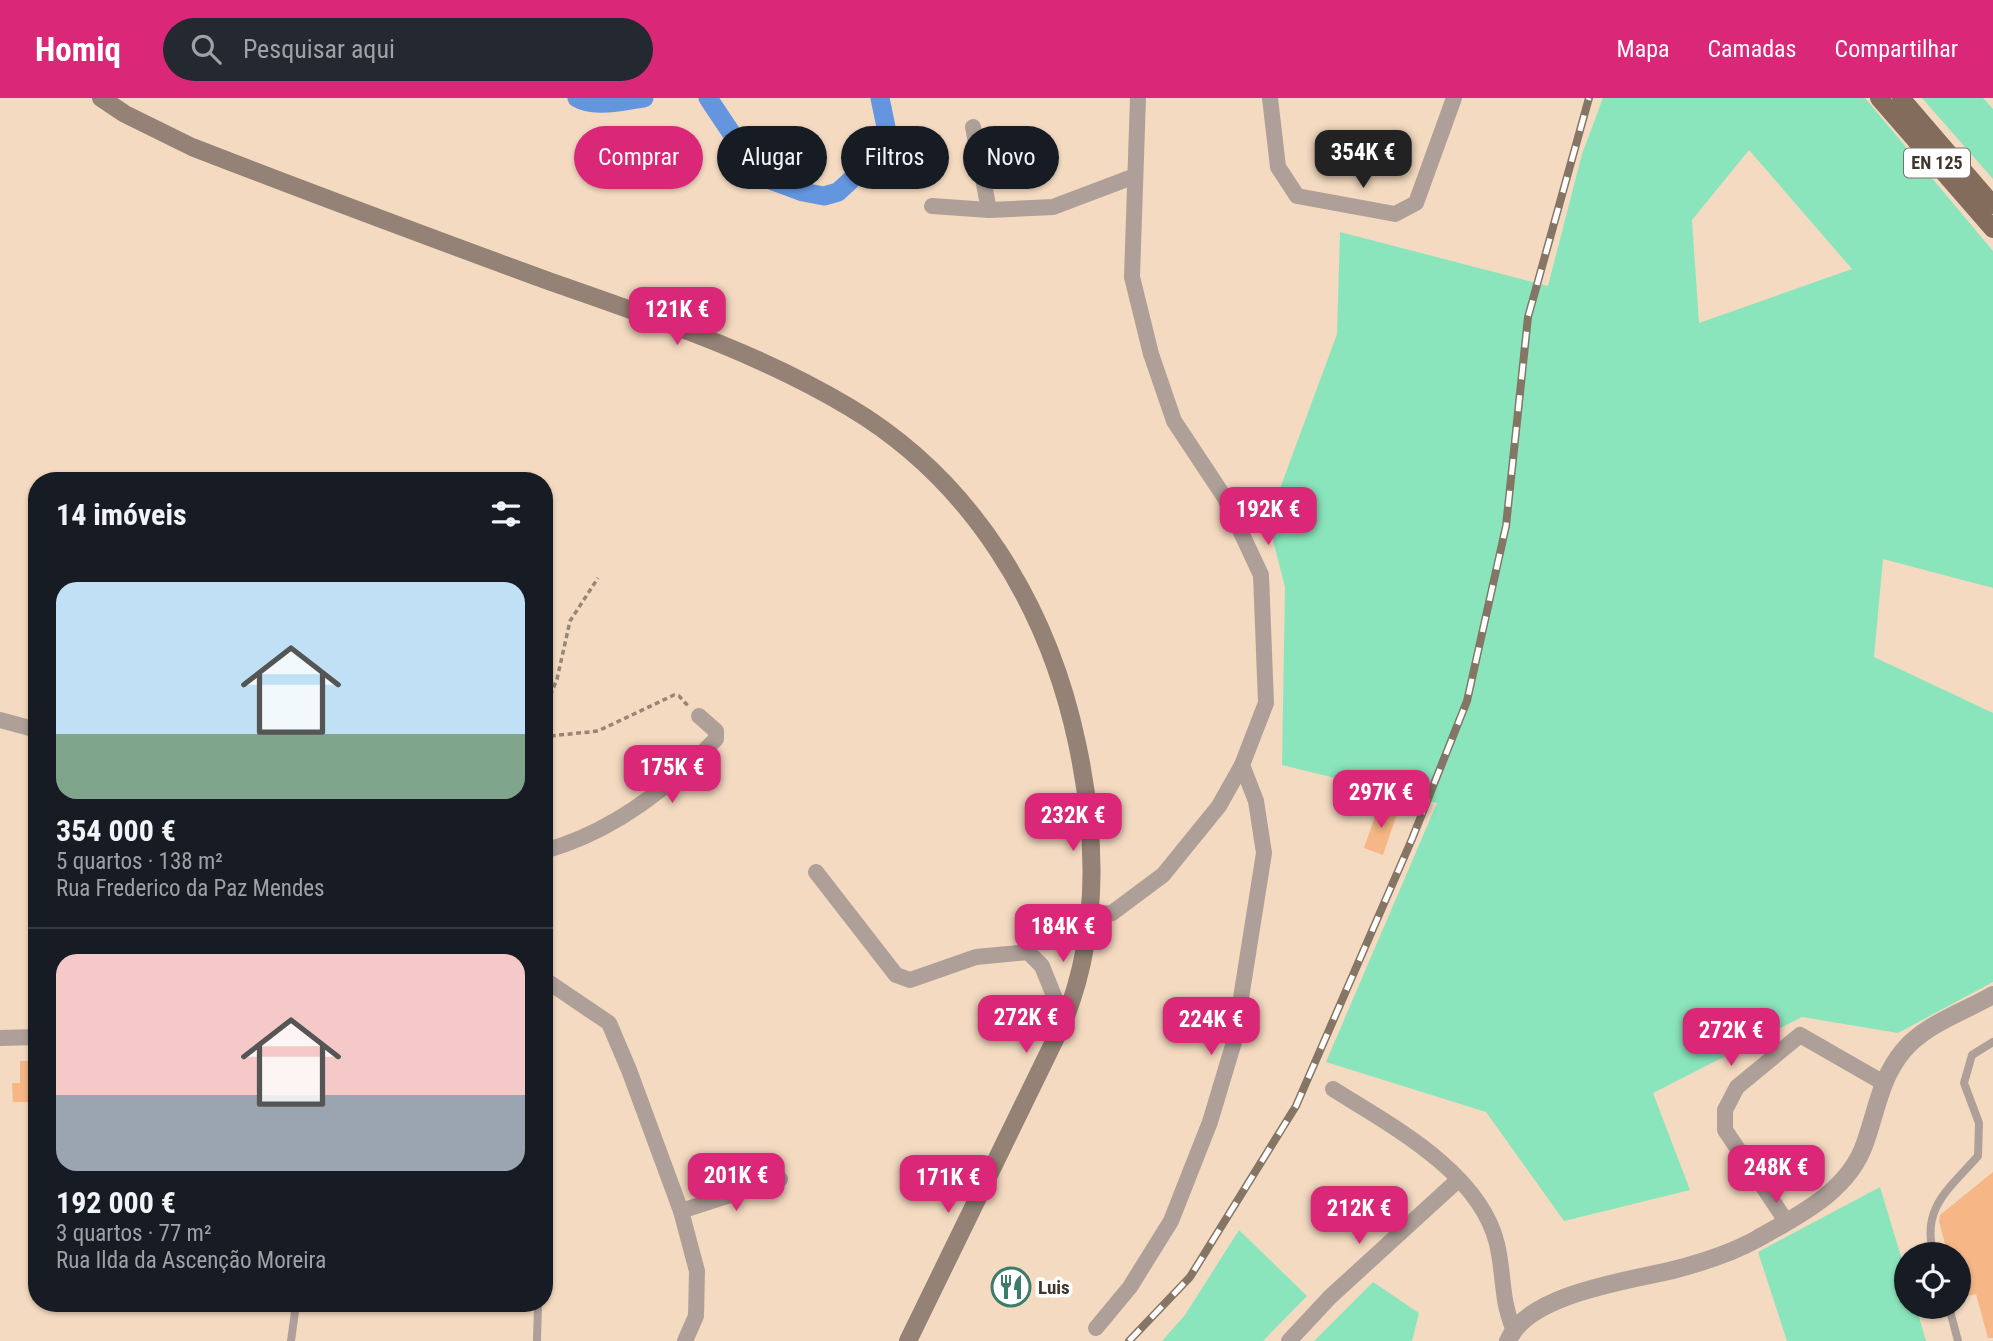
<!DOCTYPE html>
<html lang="pt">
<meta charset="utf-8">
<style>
:root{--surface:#171b24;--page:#242831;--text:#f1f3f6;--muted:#9ea1a6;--line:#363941;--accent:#db2777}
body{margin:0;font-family:"Roboto Condensed",sans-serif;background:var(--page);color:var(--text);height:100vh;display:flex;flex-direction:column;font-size:26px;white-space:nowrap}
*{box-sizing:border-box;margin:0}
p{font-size:23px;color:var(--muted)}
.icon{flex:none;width:38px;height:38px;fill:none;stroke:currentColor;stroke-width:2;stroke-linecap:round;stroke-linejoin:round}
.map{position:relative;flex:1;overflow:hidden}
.sheet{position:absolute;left:28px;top:374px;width:525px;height:840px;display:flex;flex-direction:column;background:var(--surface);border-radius:28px;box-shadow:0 2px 5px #0004}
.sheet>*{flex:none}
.banner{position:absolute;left:574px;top:28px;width:665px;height:63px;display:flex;gap:14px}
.fabs{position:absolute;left:1894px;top:1144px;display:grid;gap:14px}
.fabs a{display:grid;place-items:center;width:77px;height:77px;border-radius:50%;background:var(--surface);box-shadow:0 2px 5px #0004;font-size:35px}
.price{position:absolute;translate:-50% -60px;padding:0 16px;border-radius:14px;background:var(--accent);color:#fff;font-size:23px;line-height:46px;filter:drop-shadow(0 2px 4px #0008)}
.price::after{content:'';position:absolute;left:50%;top:42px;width:21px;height:16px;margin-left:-10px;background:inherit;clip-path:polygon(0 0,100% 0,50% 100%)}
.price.current{background:#222;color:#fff}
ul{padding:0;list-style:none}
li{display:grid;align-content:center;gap:14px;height:371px;padding:0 28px}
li+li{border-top:2px solid var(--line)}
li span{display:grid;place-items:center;height:217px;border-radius:21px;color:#555}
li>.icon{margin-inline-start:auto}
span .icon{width:126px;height:126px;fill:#fffc;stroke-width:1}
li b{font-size:30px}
h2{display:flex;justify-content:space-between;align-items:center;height:84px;padding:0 28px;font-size:30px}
.pill{padding:0 24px;border-radius:32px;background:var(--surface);box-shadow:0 2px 5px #0004;font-size:24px;line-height:63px}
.pill.current{background:var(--accent);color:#fff}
header{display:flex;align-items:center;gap:42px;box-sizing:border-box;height:98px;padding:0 35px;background:var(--accent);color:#fff}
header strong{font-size:33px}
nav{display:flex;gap:38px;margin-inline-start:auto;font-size:24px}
.search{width:490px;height:63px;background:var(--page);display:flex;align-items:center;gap:18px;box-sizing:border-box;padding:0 24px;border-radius:38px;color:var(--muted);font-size:26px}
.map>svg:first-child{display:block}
.green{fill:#8be5bc;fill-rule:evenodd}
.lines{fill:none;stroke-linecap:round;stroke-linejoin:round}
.canal{stroke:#6495df;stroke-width:19}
.building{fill:#f6b685}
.path{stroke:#988675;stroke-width:3.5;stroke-dasharray:5 3.5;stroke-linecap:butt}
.service{stroke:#aea098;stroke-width:8}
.minor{stroke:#aea098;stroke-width:16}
.tertiary{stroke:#aea098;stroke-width:18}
.secondary{stroke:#958276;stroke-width:18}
.primary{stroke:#846c5d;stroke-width:18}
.rail-casing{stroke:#857565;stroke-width:8}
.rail{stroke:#fff;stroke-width:5;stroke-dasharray:16;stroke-linecap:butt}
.labels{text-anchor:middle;stroke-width:7;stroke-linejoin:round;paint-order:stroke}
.shield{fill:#fff;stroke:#79726b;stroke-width:2}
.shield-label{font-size:18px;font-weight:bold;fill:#40362c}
.poi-label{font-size:19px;font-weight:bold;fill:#40362c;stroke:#fff;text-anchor:start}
</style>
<header>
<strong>Homiq</strong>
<div class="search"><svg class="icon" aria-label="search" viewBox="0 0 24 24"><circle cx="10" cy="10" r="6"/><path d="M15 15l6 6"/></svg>Pesquisar aqui</div>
<nav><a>Mapa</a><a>Camadas</a><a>Compartilhar</a></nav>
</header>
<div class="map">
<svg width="1993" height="1243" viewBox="0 0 1993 1243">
<rect width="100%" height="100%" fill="#f4dac1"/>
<g class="green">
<path d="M1603,0H1865L1993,153V490L1883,461L1874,559L1993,615V884L1898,935L1802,919L1653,995L1690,1092L1564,1123L1486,1014L1326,964L1437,705L1282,667L1285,489L1268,423L1337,236L1340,134L1548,188L1582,56ZM1749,52L1852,171L1699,225L1692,122Z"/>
<polygon points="1922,0 1983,0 1993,11 1993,81"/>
<polygon points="1880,1089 1906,1175 1906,1209 1916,1209 1926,1243 1787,1243 1758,1154"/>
<polygon points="1239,1132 1307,1198 1263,1243 1162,1243 1185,1217"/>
<polygon points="1373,1184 1419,1215 1412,1243 1314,1243"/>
</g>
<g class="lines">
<g class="canal">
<path d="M577,0C595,11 625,2 644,0"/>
<polyline points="708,0 760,78 803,94 824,98 838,94 880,55 886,29 880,0"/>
</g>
</g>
<g class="building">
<polygon points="1379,707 1398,713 1383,757 1364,750"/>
<polygon points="20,963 37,963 37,1004 13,1004 12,985 20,985"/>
<polygon points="1993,1074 1993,1240 1988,1240 1976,1196 1958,1200 1958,1157 1948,1157 1939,1123 1940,1117"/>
</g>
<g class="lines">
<g class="path">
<polyline points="544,613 557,581 570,523 598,480"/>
<polyline points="544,633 550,638 598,633 674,597 679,598 689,609"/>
</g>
<g class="service">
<path d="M1934,1157C1920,1110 1950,1090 1978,1058L1979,1025L1964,985L1972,957L1993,944"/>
<polyline points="1949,1209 1958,1243"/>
<polyline points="291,1243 296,1206"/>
<polyline points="537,1243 538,1206"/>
</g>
<g class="minor">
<polyline points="1270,0 1278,69 1297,98 1395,116 1416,105 1454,0"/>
<polyline points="973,29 989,112 1053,109 1135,78"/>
<polyline points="932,108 989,112"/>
<polyline points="0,622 37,632"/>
<path d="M544,753C610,735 669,690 716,641V633L699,618"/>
<polyline points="816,774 896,877 910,882 976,859 1028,854 1042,868 1064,923"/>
<polyline points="1089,816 1112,815 1163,777 1219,708 1242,667 1266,605 1261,477 1225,400 1174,323 1151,256 1132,179 1138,0"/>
<polyline points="544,881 609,925 629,972 681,1113 697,1173 696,1218 685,1243"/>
<polyline points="0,940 37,939"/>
<path d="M1333,991C1390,1027 1480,1074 1497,1146C1504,1175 1501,1202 1513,1230"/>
<polyline points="681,1113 780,1081"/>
<polyline points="1786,1123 1725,1032 1725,1012 1737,989 1800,937 1882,984"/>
<polyline points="1096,1230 1130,1189 1171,1123 1210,1024 1234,944 1264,755 1256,703 1242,667"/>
<polyline points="1289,1243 1330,1199 1458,1082"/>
</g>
<path class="tertiary" d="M1508,1243C1527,1196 1628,1183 1673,1172C1700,1165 1732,1155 1757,1141C1799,1117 1849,1093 1865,1045C1877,1012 1880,981 1903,953C1925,926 1964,914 1993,897"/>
<path class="secondary" d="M101,0L125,16L192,49C308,94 426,138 543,181C647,218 754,252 849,309C972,382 1048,508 1077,645C1097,738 1100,834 1064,923L908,1243"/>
<g class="primary">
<polyline points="1879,0 1993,131"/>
<polyline points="1901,0 1993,107"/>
</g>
<defs>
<polyline id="rail" points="1129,1243 1190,1179 1296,1008 1412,741 1467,603 1506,428 1528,219 1589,0"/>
</defs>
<use href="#rail" class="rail-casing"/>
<use href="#rail" class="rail"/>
</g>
<defs>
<symbol id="restaurant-ring" viewBox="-11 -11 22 22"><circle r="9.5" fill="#fff" stroke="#3d7c6a" stroke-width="1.5"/><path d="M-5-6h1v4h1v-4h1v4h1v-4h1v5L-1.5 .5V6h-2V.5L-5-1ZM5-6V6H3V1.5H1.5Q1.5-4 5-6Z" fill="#3d7c6a"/></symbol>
</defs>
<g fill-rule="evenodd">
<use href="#restaurant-ring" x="989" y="1167" width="44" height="44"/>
</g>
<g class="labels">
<rect class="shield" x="1904" y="50.5" width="66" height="29" rx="5"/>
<g class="shield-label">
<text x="1937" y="71">EN 125</text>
</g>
<g class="poi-label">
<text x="1038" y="1196">Luis</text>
</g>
</g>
</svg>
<div class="fabs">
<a><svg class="icon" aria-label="locate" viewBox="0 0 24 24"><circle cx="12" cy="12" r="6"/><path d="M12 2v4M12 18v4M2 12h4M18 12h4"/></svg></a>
</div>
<b class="price current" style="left:1363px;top:92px">354K €</b>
<b class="price" style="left:677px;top:249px">121K €</b>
<b class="price" style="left:1268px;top:449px">192K €</b>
<b class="price" style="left:672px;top:707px">175K €</b>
<b class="price" style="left:1381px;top:732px">297K €</b>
<b class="price" style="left:1073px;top:755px">232K €</b>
<b class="price" style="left:1063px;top:866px">184K €</b>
<b class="price" style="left:1026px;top:957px">272K €</b>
<b class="price" style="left:1211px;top:959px">224K €</b>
<b class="price" style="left:1731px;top:970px">272K €</b>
<b class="price" style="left:1776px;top:1107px">248K €</b>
<b class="price" style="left:736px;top:1115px">201K €</b>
<b class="price" style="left:948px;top:1117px">171K €</b>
<b class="price" style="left:1359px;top:1148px">212K €</b>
<div class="banner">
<a class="pill current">Comprar</a>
<a class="pill">Alugar</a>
<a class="pill">Filtros</a>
<a class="pill">Novo</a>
</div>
<section class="sheet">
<h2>14 imóveis<svg class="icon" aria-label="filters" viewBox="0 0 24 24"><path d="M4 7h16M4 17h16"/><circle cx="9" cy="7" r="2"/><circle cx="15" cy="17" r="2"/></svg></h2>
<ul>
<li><span style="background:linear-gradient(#bfe0f5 70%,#7fa58c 0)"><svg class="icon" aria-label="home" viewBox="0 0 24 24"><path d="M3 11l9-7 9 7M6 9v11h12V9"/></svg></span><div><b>354 000 €</b><p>5 quartos · 138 m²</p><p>Rua Frederico da Paz Mendes</p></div></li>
<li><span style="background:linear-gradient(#f6c9c9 65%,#9aa5b1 0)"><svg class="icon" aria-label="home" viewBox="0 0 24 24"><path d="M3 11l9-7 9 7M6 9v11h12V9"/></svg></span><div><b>192 000 €</b><p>3 quartos · 77 m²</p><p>Rua Ilda da Ascenção Moreira</p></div></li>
</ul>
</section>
</div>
